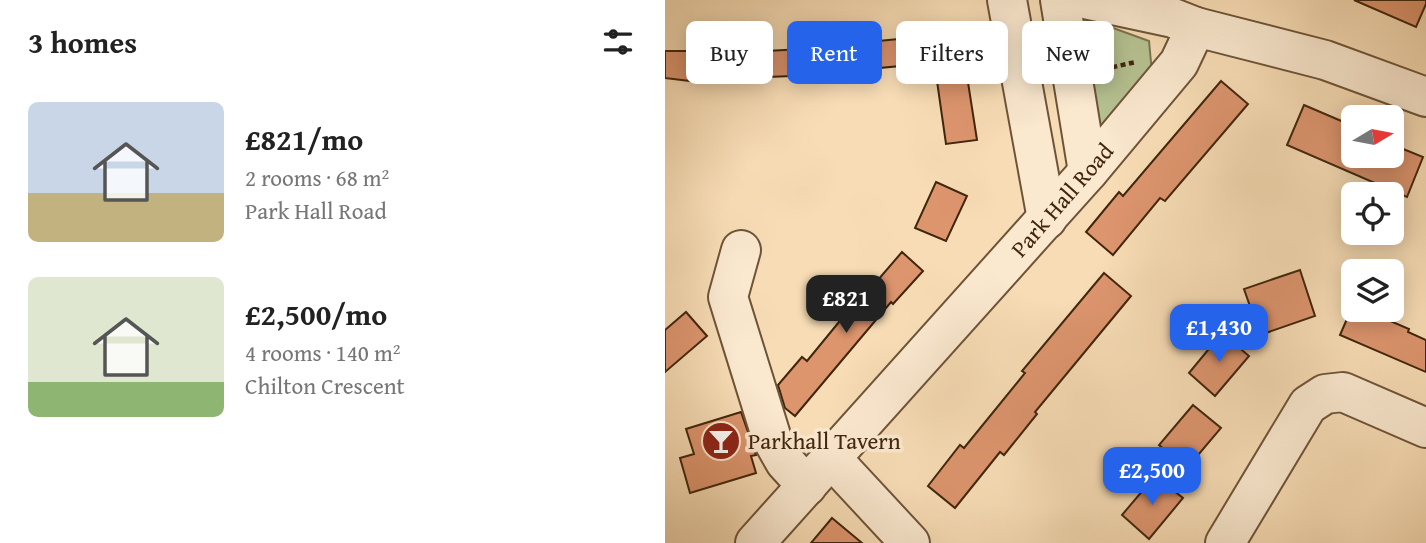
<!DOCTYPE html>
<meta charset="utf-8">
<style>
:root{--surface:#fff;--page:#f2f2f2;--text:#222;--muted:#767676;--accent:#2563eb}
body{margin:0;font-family:"Gentium Book Plus",serif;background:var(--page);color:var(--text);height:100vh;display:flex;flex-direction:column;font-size:26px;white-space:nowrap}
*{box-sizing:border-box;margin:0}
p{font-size:23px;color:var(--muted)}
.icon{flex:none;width:38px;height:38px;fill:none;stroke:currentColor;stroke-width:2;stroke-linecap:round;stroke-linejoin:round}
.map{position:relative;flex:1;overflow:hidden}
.sheet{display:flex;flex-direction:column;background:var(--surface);width:665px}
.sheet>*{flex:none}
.top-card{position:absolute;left:21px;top:21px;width:634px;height:63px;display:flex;gap:14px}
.needle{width:46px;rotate:80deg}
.tools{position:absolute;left:676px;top:105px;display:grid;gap:14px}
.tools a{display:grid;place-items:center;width:63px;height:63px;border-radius:10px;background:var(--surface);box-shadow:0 4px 18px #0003;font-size:35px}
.price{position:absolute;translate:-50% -60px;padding:0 16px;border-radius:14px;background:var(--accent);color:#fff;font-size:23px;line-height:46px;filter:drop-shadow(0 2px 4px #0008)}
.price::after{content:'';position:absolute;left:50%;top:42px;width:21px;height:16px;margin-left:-10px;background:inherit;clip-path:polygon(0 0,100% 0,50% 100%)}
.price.on{background:#222;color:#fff}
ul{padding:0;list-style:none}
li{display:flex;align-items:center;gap:21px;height:175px;padding:0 28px}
li span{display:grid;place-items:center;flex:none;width:196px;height:140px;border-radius:10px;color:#555}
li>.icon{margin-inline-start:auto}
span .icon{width:84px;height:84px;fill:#fffc;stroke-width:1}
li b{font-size:30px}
h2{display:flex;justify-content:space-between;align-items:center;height:84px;padding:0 28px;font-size:30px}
.chip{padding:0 24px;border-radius:10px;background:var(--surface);box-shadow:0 4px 18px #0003;font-size:24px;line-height:63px}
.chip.on{background:var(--accent);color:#fff}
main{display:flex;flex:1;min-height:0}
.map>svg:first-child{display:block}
.green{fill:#b6c292;stroke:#7b7450;stroke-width:2}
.building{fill:#dd956e;stroke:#40260d;stroke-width:2}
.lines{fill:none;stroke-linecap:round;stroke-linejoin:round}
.minor-casing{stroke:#6e5437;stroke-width:42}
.path{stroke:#40260d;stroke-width:4.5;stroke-dasharray:5 3.5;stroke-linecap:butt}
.minor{stroke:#fae8cf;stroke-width:38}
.labels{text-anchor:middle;stroke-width:7;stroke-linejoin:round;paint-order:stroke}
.street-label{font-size:23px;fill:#40260d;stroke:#fae8cf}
.poi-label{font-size:23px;fill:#40260d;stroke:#fae8cf;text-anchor:start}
</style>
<main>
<section class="sheet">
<h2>3 homes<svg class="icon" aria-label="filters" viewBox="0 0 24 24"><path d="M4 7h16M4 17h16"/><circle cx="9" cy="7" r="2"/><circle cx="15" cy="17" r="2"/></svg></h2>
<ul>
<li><span style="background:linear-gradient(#c9d6e8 65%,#c2b280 0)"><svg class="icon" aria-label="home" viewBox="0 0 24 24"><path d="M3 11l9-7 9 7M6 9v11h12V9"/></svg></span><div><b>£821/mo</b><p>2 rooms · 68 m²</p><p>Park Hall Road</p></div></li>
<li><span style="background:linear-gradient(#dfe7d0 75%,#8fb573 0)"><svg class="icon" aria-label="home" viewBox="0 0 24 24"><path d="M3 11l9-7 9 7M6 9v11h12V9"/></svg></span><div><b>£2,500/mo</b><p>4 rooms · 140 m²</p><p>Chilton Crescent</p></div></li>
</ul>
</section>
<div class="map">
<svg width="761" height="543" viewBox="0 0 761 543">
<rect width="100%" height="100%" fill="#f7dcb5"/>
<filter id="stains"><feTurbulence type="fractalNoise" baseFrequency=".00286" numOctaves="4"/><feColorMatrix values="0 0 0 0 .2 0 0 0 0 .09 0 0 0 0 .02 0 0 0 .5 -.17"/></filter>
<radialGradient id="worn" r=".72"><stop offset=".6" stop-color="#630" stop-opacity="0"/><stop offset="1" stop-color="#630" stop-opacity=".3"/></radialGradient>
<polygon class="green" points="426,20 484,41 487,73 444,124 429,130 410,24"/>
<g class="building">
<polygon points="689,0 761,0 761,4 751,27"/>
<polygon points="254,37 256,64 173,72 173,74 82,78 82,81 33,82 0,78 0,51 101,51 193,46 193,43"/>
<polygon points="302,76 312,140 281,144 272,81"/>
<polygon points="556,81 583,104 500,201 495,198 448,255 421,232 454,192 458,196"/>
<polygon points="639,105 688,126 688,156 726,156 726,144 758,157 742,197 622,145"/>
<polygon points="271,182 302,196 281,241 250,228"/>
<polygon points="237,252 258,271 228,304 226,302 130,416 120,408 113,385 137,357 142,361 192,300 194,302"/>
<polygon points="635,270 650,316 595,335 579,289"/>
<polygon points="439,273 466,296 370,412 372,414 339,455 335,452 290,508 263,486 295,445 299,448 360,373 357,371"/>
<polygon points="688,305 688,310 700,310 744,329 743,332 761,340 761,372 675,335"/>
<polygon points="21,312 42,336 0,372 0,330"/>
<polygon points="557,333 584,356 550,396 524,373"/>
<polygon points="528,405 556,428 522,468 494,445"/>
<polygon points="76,412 91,455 86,456 91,473 25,493 15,458 29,454 21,429"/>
<polygon points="490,476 518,498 484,539 457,515"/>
<polygon points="167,518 197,543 146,543"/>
</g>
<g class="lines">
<defs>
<g id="minor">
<polyline points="342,0 382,219"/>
<polyline points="395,0 423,172"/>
<polyline points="424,0 508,18 531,27 660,60 761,97"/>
<polyline points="76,250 63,297 107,439 120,462 142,486"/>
<polyline points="167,459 245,543"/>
<polyline points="90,543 423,172 514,63 531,27"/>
<polyline points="560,543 643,405 660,394 678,392 761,428"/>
</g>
</defs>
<use href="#minor" class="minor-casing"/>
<polyline class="path" points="439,69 471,62"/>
<use href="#minor" class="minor"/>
</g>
<defs>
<symbol id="bar-disc" viewBox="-11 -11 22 22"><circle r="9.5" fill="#8f2418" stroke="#fae8cf"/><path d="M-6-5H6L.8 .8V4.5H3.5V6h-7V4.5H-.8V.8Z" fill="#fff"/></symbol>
</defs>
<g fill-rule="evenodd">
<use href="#bar-disc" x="34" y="419" width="44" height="44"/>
</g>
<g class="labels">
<g class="street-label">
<text transform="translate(397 200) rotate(-49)" y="8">Park Hall Road</text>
</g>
<g class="poi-label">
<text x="83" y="449">Parkhall Tavern</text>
</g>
</g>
<rect width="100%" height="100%" filter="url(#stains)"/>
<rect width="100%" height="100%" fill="url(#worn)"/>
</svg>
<div class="tools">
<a><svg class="needle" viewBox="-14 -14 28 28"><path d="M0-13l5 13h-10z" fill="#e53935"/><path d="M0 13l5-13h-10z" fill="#767676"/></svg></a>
<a><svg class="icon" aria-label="locate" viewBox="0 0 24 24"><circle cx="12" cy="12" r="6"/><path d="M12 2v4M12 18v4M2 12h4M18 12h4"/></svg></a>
<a><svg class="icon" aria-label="layers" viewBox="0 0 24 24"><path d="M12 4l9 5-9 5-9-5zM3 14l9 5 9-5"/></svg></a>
</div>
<b class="price on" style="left:181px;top:335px">£821</b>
<b class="price" style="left:554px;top:364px">£1,430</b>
<b class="price" style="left:487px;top:507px">£2,500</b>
<div class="top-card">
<a class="chip">Buy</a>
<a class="chip on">Rent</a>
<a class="chip">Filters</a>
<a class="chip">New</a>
</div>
</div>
</main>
